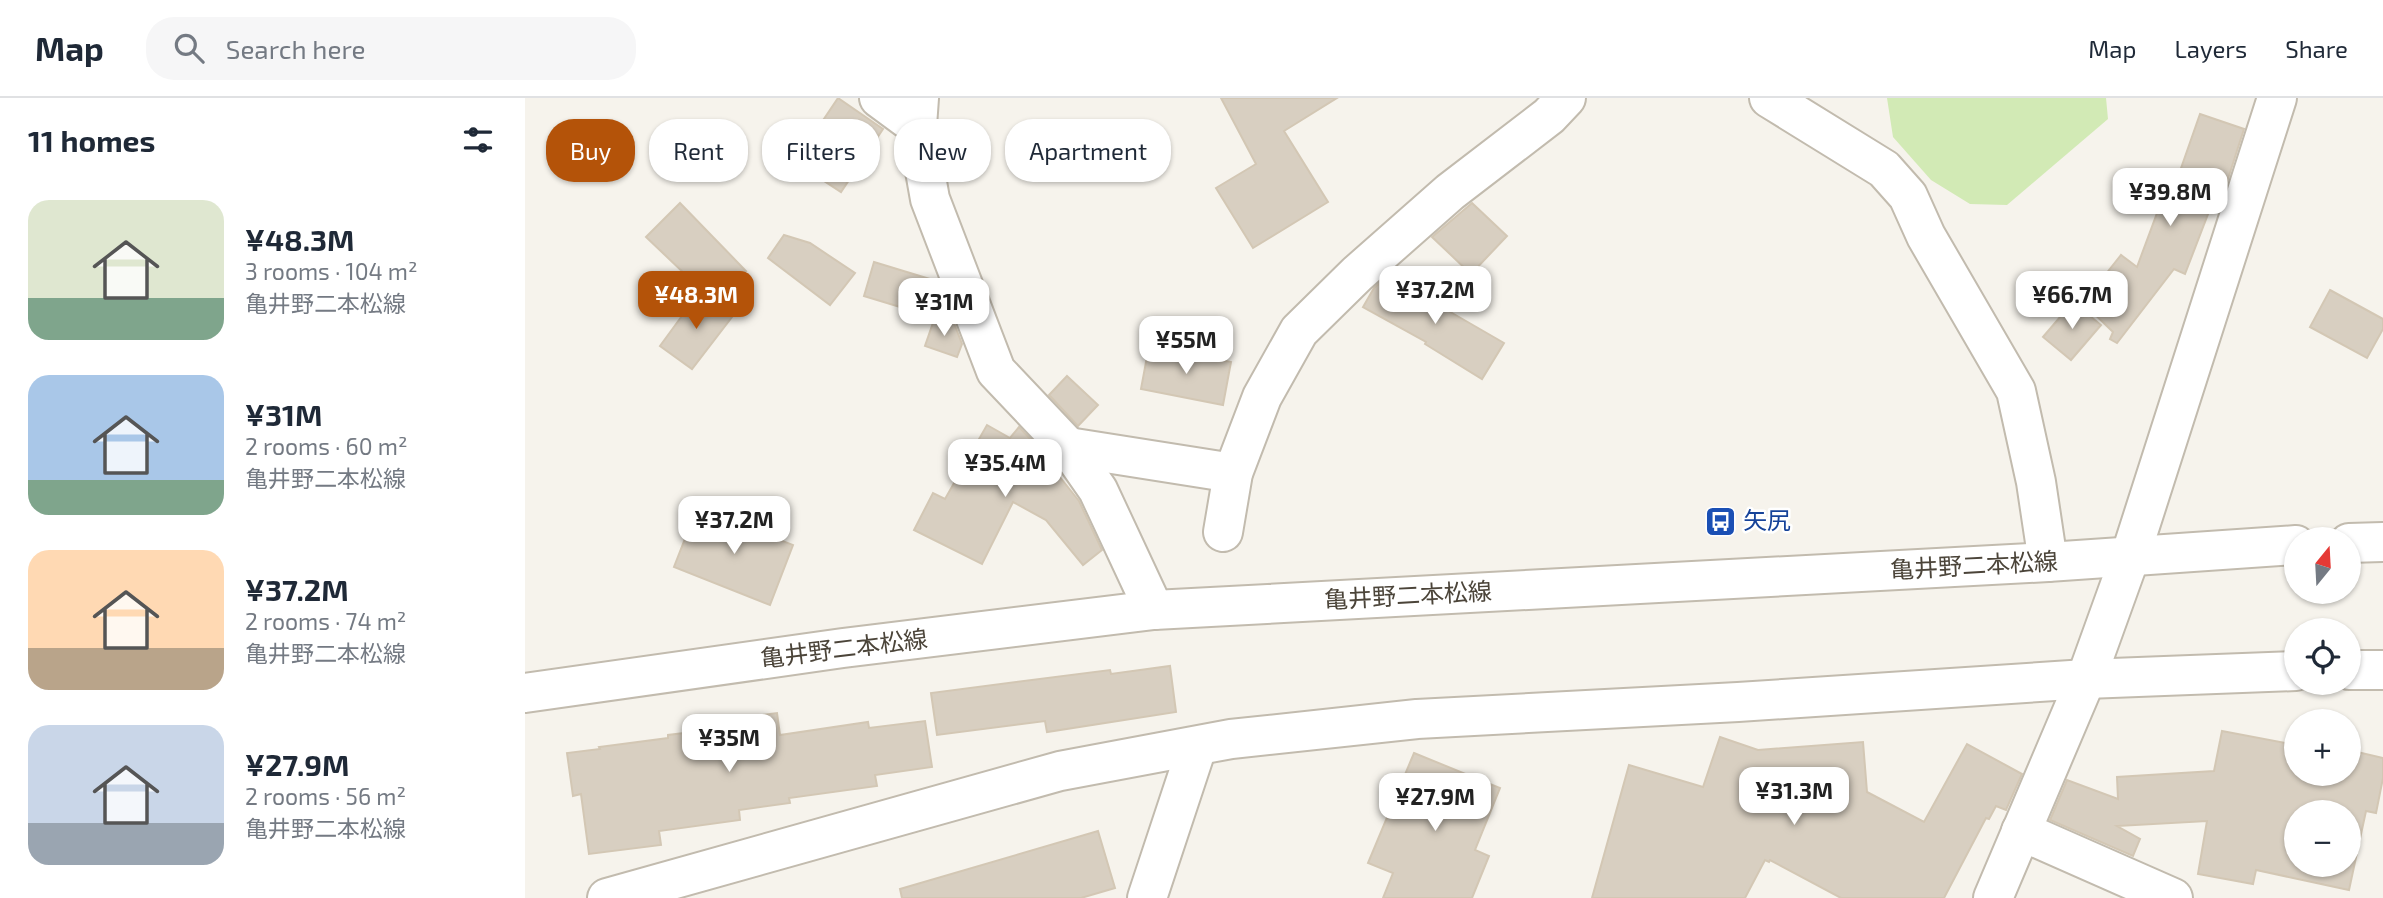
<!DOCTYPE html>
<meta charset="utf-8">
<style>
:root{--surface:#fff;--page:#f6f6f7;--text:#1f2937;--muted:#747a83;--line:#e0e1e3;--accent:#b45309}
body{margin:0;font-family:"Exo 2","Noto Sans JP",sans-serif;background:var(--page);color:var(--text);height:100vh;display:flex;flex-direction:column;font-size:26px;white-space:nowrap}
*{box-sizing:border-box;margin:0}
p{font-size:23px;color:var(--muted)}
.icon{flex:none;width:38px;height:38px;fill:none;stroke:currentColor;stroke-width:2;stroke-linecap:round;stroke-linejoin:round}
.map{position:relative;flex:1;overflow:hidden}
.details{display:flex;flex-direction:column;background:var(--surface);width:525px}
.details>*{flex:none}
.hud{position:absolute;left:21px;top:21px;width:665px;height:63px;display:flex;gap:14px}
.needle{width:46px;rotate:18deg}
.controls{position:absolute;left:1759px;top:429px;display:grid;gap:14px}
.controls a{display:grid;place-items:center;width:77px;height:77px;border-radius:50%;background:var(--surface);box-shadow:0 2px 5px #0004;font-size:35px}
.price{position:absolute;translate:-50% -60px;padding:0 16px;border-radius:14px;background:#fff;color:#222;font-size:23px;line-height:46px;filter:drop-shadow(0 2px 4px #0008)}
.price::after{content:'';position:absolute;left:50%;top:42px;width:21px;height:16px;margin-left:-10px;background:inherit;clip-path:polygon(0 0,100% 0,50% 100%)}
.price.current{background:var(--accent);color:#fff}
ul{padding:0;list-style:none}
li{display:flex;align-items:center;gap:21px;height:175px;padding:0 28px}
li span{display:grid;place-items:center;flex:none;width:196px;height:140px;border-radius:21px;color:#555}
li>.icon{margin-inline-start:auto}
span .icon{width:84px;height:84px;fill:#fffc;stroke-width:1}
li b{font-size:30px}
h2{display:flex;justify-content:space-between;align-items:center;height:84px;padding:0 28px;font-size:30px}
.tag{padding:0 24px;border-radius:28px;background:var(--surface);box-shadow:0 2px 5px #0004;font-size:24px;line-height:63px}
.tag.current{background:var(--accent);color:#fff}
header{display:flex;align-items:center;gap:42px;box-sizing:border-box;height:98px;padding:0 35px;background:var(--surface);border-bottom:2px solid var(--line)}
header strong{font-size:33px}
nav{display:flex;gap:38px;margin-inline-start:auto;font-size:24px}
.search{width:490px;height:63px;background:var(--page);display:flex;align-items:center;gap:18px;box-sizing:border-box;padding:0 24px;border-radius:28px;color:var(--muted);font-size:26px}
main{display:flex;flex:1;min-height:0}
.map>svg:first-child{display:block}
.green{fill:#d2eab5}
.building{fill:#d8cfc1;stroke:#d3c7b4;stroke-width:2;fill-rule:evenodd}
.lines{fill:none;stroke-linecap:round;stroke-linejoin:round}
.minor-casing{stroke:#c2bbae;stroke-width:42}
.minor{stroke:#fff;stroke-width:38}
.labels{text-anchor:middle;stroke-width:5;stroke-linejoin:round;paint-order:stroke}
.transit-label{font-size:24px;fill:#164399;stroke:#fff;text-anchor:start}
.street-label{font-size:24px;fill:#4b4439;stroke:#fff}
</style>
<header>
<strong>Map</strong>
<div class="search"><svg class="icon" aria-label="search" viewBox="0 0 24 24"><circle cx="10" cy="10" r="6"/><path d="M15 15l6 6"/></svg>Search here</div>
<nav><a>Map</a><a>Layers</a><a>Share</a></nav>
</header>
<main>
<section class="details">
<h2>11 homes<svg class="icon" aria-label="filters" viewBox="0 0 24 24"><path d="M4 7h16M4 17h16"/><circle cx="9" cy="7" r="2"/><circle cx="15" cy="17" r="2"/></svg></h2>
<ul>
<li><span style="background:linear-gradient(#dfe7d0 70%,#7fa58c 0)"><svg class="icon" aria-label="home" viewBox="0 0 24 24"><path d="M3 11l9-7 9 7M6 9v11h12V9"/></svg></span><div><b>¥48.3M</b><p>3 rooms · 104 m²</p><p>亀井野二本松線</p></div></li>
<li><span style="background:linear-gradient(#a9c7e8 75%,#7fa58c 0)"><svg class="icon" aria-label="home" viewBox="0 0 24 24"><path d="M3 11l9-7 9 7M6 9v11h12V9"/></svg></span><div><b>¥31M</b><p>2 rooms · 60 m²</p><p>亀井野二本松線</p></div></li>
<li><span style="background:linear-gradient(#ffd9b3 70%,#b9a48a 0)"><svg class="icon" aria-label="home" viewBox="0 0 24 24"><path d="M3 11l9-7 9 7M6 9v11h12V9"/></svg></span><div><b>¥37.2M</b><p>2 rooms · 74 m²</p><p>亀井野二本松線</p></div></li>
<li><span style="background:linear-gradient(#c9d6e8 70%,#9aa5b1 0)"><svg class="icon" aria-label="home" viewBox="0 0 24 24"><path d="M3 11l9-7 9 7M6 9v11h12V9"/></svg></span><div><b>¥27.9M</b><p>2 rooms · 56 m²</p><p>亀井野二本松線</p></div></li>
</ul>
</section>
<div class="map">
<svg width="1858" height="800" viewBox="0 0 1858 800">
<rect width="100%" height="100%" fill="#f6f3ec"/>
<polygon class="green" points="1362,0 1581,0 1583,21 1482,107 1445,106 1406,82 1368,39"/>
<g class="building">
<polygon points="313,0 358,31 316,94 270,64"/>
<polygon points="696,0 812,0 759,33 803,104 728,150 691,90 731,66"/>
<polygon points="1675,16 1719,31 1701,87 1695,85 1660,176 1649,171 1592,245 1585,241 1588,234 1558,205 1596,157 1612,169 1641,91 1648,93"/>
<polygon points="155,105 221,173 183,198 121,139"/>
<polygon points="947,105 982,138 946,176 907,139"/>
<polygon points="259,137 285,145 330,175 305,207 243,160"/>
<polygon points="349,164 408,182 398,216 339,198"/>
<polygon points="863,178 979,245 957,281 900,246 901,244 838,209 849,190"/>
<polygon points="1805,192 1858,221 1858,231 1842,260 1785,229"/>
<polygon points="173,196 207,219 167,271 135,248"/>
<polygon points="1548,204 1576,227 1546,262 1518,239"/>
<polygon points="410,219 429,225 437,246 432,259 400,248"/>
<polygon points="624,248 706,264 698,307 616,291"/>
<polygon points="542,278 573,307 553,328 524,297"/>
<polygon points="462,327 485,340 494,329 526,363 526,368 554,403 577,452 558,467 521,422 488,404 457,466 389,432 408,395 420,401"/>
<polygon points="172,410 268,447 245,507 149,469"/>
<polygon points="645,568 651,614 522,634 520,623 412,637 406,595 585,572 586,576"/>
<polygon points="252,615 255,637 343,624 344,630 400,623 407,669 350,677 352,688 264,700 265,705 214,712 215,722 134,733 136,747 64,756 56,696 48,698 42,655 75,651 74,649 143,640 143,637 185,632 184,624"/>
<path d="M1697,633L1771,647V676H1824V652L1858,660V680L1851,715L1841,713L1824,792L1731,772L1728,786L1673,776L1682,723L1592,728L1615,741L1608,758L1525,722L1542,682L1593,701L1592,679L1689,673ZM1771,714H1824V766H1771Z"/>
<polygon points="1195,639 1233,652 1338,644 1342,694 1399,724 1442,646 1497,676 1481,712 1471,708 1464,721 1461,720 1419,800 1316,800 1245,762 1244,764 1240,762 1220,800 1067,800 1104,667 1178,689"/>
<polygon points="889,655 975,690 950,752 964,758 947,800 858,800 868,775 843,765"/>
<polygon points="573,733 590,790 556,800 377,800 375,791"/>
</g>
<g class="lines">
<defs>
<g id="minor">
<polyline points="354,0 392,28"/>
<polyline points="394,0 392,28 405,101 471,273 543,349 573,392 629,512"/>
<polyline points="1244,0 1359,71 1383,98 1401,138 1491,293 1511,384 1523,464"/>
<polyline points="543,349 708,375"/>
<polyline points="698,434 708,375 737,299 774,233 832,176 925,94 1024,18 1041,0"/>
<polyline points="1824,445 1858,444"/>
<polyline points="1824,572 1858,572"/>
<polyline points="0,595 318,550 629,512 1523,464 1771,447"/>
<polyline points="1496,733 1648,800"/>
<polyline points="82,800 535,673 706,641 892,621 1213,604 1561,581 1771,573"/>
<polyline points="622,800 672,649"/>
<polyline points="1468,800 1561,581 1605,459 1752,0"/>
</g>
</defs>
<use href="#minor" class="minor-casing"/>
<use href="#minor" class="minor"/>
</g>
<defs>
<symbol id="bus-square" viewBox="-11 -11 22 22"><rect x="-9" y="-9" width="18" height="18" rx="4" fill="#1a4fb4" stroke="#fff"/><path d="M-5-6H5V4H4V6H2V4H-2V6H-4V4H-5ZM-3.5-4V0h7V-4ZM-3.5 1.2v1.5H-2V1.2ZM2 1.2v1.5H3.5V1.2Z" fill="#fff"/></symbol>
</defs>
<g fill-rule="evenodd">
<use href="#bus-square" x="1178" y="406" width="35" height="35"/>
</g>
<g class="labels">
<g class="transit-label">
<text x="1218" y="431">矢尻</text>
</g>
<g class="street-label">
<text transform="translate(1449 468) rotate(-3)" y="8">亀井野二本松線</text>
<text transform="translate(883 498) rotate(-3)" y="8">亀井野二本松線</text>
<text transform="translate(319 551) rotate(-7)" y="8">亀井野二本松線</text>
</g>
</g>
</svg>
<div class="controls">
<a><svg class="needle" viewBox="-14 -14 28 28"><path d="M0-13l5 13h-10z" fill="#e53935"/><path d="M0 13l5-13h-10z" fill="#747a83"/></svg></a>
<a><svg class="icon" aria-label="locate" viewBox="0 0 24 24"><circle cx="12" cy="12" r="6"/><path d="M12 2v4M12 18v4M2 12h4M18 12h4"/></svg></a>
<a>+</a>
<a>−</a>
</div>
<b class="price" style="left:1645px;top:130px">¥39.8M</b>
<b class="price" style="left:910px;top:228px">¥37.2M</b>
<b class="price current" style="left:171px;top:233px">¥48.3M</b>
<b class="price" style="left:1547px;top:233px">¥66.7M</b>
<b class="price" style="left:419px;top:240px">¥31M</b>
<b class="price" style="left:661px;top:278px">¥55M</b>
<b class="price" style="left:480px;top:401px">¥35.4M</b>
<b class="price" style="left:209px;top:458px">¥37.2M</b>
<b class="price" style="left:204px;top:676px">¥35M</b>
<b class="price" style="left:1269px;top:729px">¥31.3M</b>
<b class="price" style="left:910px;top:735px">¥27.9M</b>
<div class="hud">
<a class="tag current">Buy</a>
<a class="tag">Rent</a>
<a class="tag">Filters</a>
<a class="tag">New</a>
<a class="tag">Apartment</a>
</div>
</div>
</main>
